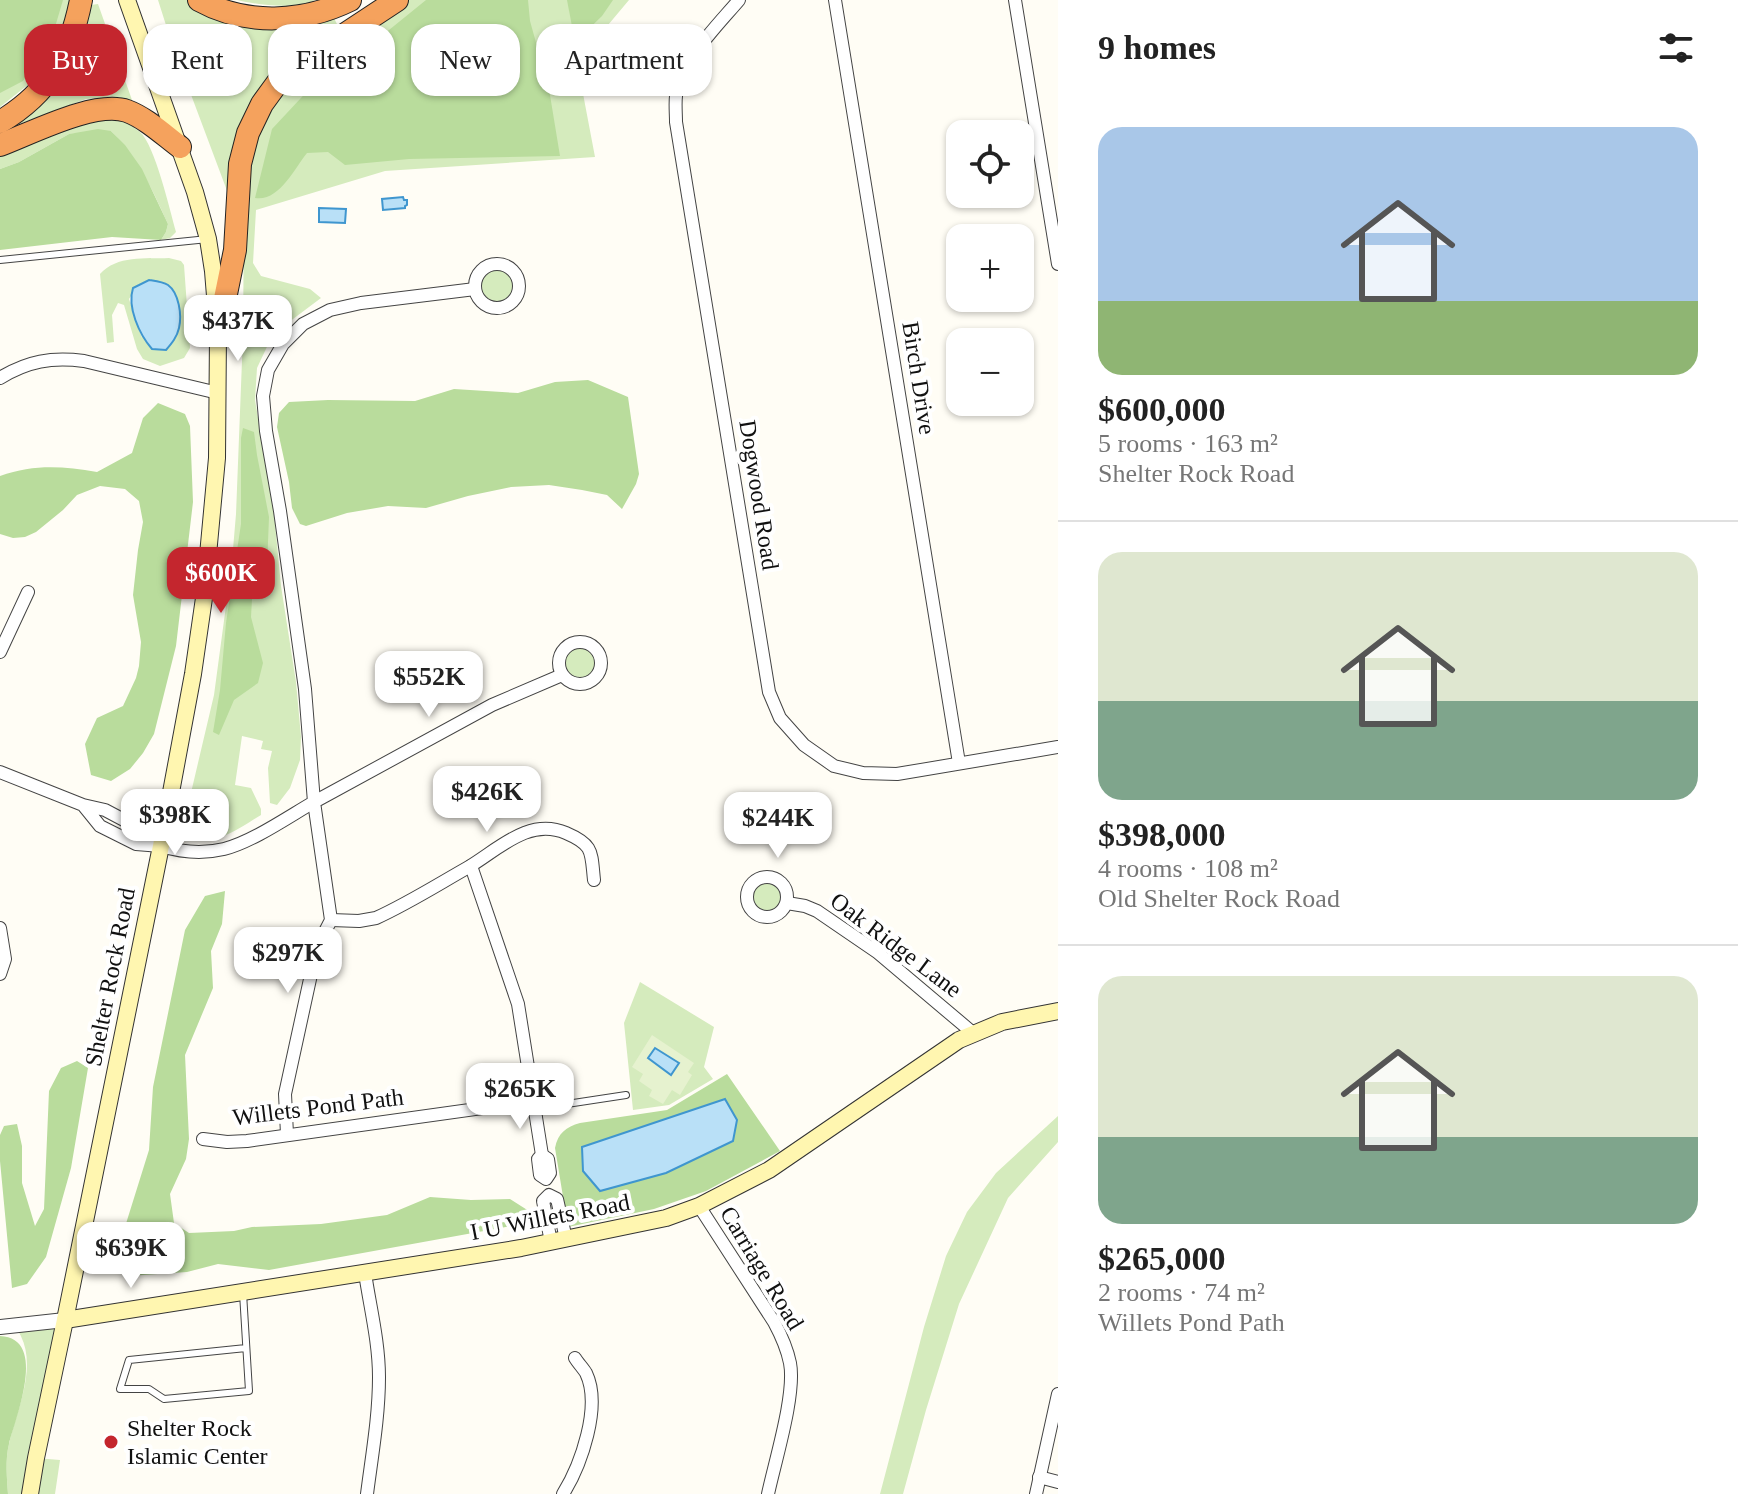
<!DOCTYPE html>
<meta charset="utf-8">
<style>
:root{--surface:#fff;--page:#f2f2f2;--text:#222;--muted:#767676;--line:#e0e0e0;--accent:#c4262e}
body{margin:0;font-family:"Times New Roman",serif;background:var(--page);color:var(--text);height:100vh;display:flex;flex-direction:column;font-size:30px;white-space:nowrap}
*{box-sizing:border-box;margin:0}
p{font-size:26px;color:var(--muted)}
.icon{flex:none;width:44px;height:44px;fill:none;stroke:currentColor;stroke-width:2;stroke-linecap:round;stroke-linejoin:round}
.map{position:relative;flex:1;overflow:hidden}
.side{display:flex;flex-direction:column;background:var(--surface);width:680px}
.side>*{flex:none}
.guide{position:absolute;left:24px;top:24px;width:760px;height:72px;display:flex;gap:16px}
.tools{position:absolute;left:946px;top:120px;display:grid;gap:16px}
.tools a{display:grid;place-items:center;width:88px;height:88px;border-radius:16px;background:var(--surface);box-shadow:0 2px 6px #0004;font-size:40px}
.price{position:absolute;translate:-50% -68px;padding:0 18px;border-radius:16px;background:#fff;color:#222;font-size:26px;line-height:52px;filter:drop-shadow(0 2px 4px #0008)}
.price::after{content:'';position:absolute;left:50%;top:48px;width:24px;height:18px;margin-left:-12px;background:inherit;clip-path:polygon(0 0,100% 0,50% 100%)}
.price.on{background:var(--accent);color:#fff}
ul{padding:0;list-style:none}
li{display:grid;align-content:center;gap:16px;height:424px;padding:0 40px}
li+li{border-top:2px solid var(--line)}
li span{display:grid;place-items:center;height:248px;border-radius:24px;color:#555}
li>.icon{margin-inline-start:auto}
span .icon{width:144px;height:144px;fill:#fffc;stroke-width:1}
li b{font-size:34px}
h2{display:flex;justify-content:space-between;align-items:center;height:96px;padding:0 40px;font-size:34px}
.tag{padding:0 28px;border-radius:24px;background:var(--surface);box-shadow:0 2px 6px #0004;font-size:28px;line-height:72px}
.tag.on{background:var(--accent);color:#fff}
main{display:flex;flex:1;min-height:0}
.map>svg:first-child{display:block}
.green{fill:#d5ebbd;fill-rule:evenodd}
.forest{fill:#b9dc9c;fill-rule:evenodd}
.pitch{fill:#e6f2cf}
.water{fill:#b9e0f7;stroke:#3f96cf;stroke-width:2}
.lines{fill:none;stroke-linecap:round;stroke-linejoin:round}
.service-casing{stroke:#444;stroke-width:8}
.minor-casing{stroke:#444;stroke-width:14}
.tertiary-casing{stroke:#444;stroke-width:16}
.secondary-casing{stroke:#333;stroke-width:18}
.motorway-casing{stroke:#222;stroke-width:24}
.service{stroke:#fff;stroke-width:6}
.minor{stroke:#fff;stroke-width:12}
.tertiary{stroke:#fff;stroke-width:14}
.secondary{stroke:#fff6b0;stroke-width:16}
.motorway{stroke:#f5a25d;stroke-width:22}
.poi-dot{fill:#c4262e;stroke:#fff;stroke-width:3}
.labels{text-anchor:middle;stroke-width:8;stroke-linejoin:round;paint-order:stroke}
.street-label{font-size:24px;fill:#111;stroke:#fff}
.poi-label{font-size:24px;fill:#111;stroke:#fff;text-anchor:start}
</style>
<main>
<div class="map">
<svg width="1058" height="1494" viewBox="0 0 1058 1494">
<rect width="100%" height="100%" fill="#fffdf5"/>
<g class="green">
<polygon points="0,0 71,0 65,28 39,76 0,107"/>
<polygon points="158,0 190,0 334,18 340,30 293,60 229,196 172,44"/>
<path d="M237,0H315C294,10 258,5 237,0Z"/>
<path d="M408,0H629L577,62L595,157L385,171L256,210L253,263L261,276L310,289L321,298L273,334L257,368L255,400L274,513L281,586L296,682L301,737L300,760L290,788L277,805L270,803L268,768L272,751L261,749L263,741L242,736L235,785L251,788L261,809V815C244,825 204,856 189,828C187,824 187,819 186,814L214,695L232,561L236,514L243,335L244,214L245,196L256,136L269,105L291,80Z"/>
<polygon points="98,4 132,100 116,97 86,99 3,130 82,34 91,5"/>
<path d="M107,117C119,120 130,123 140,132C155,145 170,211 176,232L170,238L161,240L166,232L168,224C151,187 140,161 111,131L69,134L19,162L0,169V153L76,123Z"/>
<path d="M169,258L181,261L184,265L190,348L184,358L160,366L143,359L137,349L124,305L118,303L112,315L114,342L107,343L100,274C117,255 145,259 169,258ZM139,284L142,338L129,299Z"/>
<circle cx="497" cy="286" r="22"/>
<circle cx="580" cy="663" r="21"/>
<circle cx="767" cy="897" r="20"/>
<polygon points="640,982 714,1027 704,1067 713,1079 669,1105 633,1110 624,1023"/>
<polygon points="1058,1116 1058,1142 1008,1198 959,1304 926,1410 903,1494 880,1494 924,1327 946,1256 967,1212 996,1173"/>
<path d="M65,1320L36,1458L60,1460L55,1494H8C7,1478 5,1460 9,1444C17,1408 40,1364 17,1329Z"/>
</g>
<g class="forest">
<polygon points="0,0 63,0 50,44 23,81 0,93"/>
<path d="M426,0H528L530,21L549,89L560,156L409,159L345,165L328,152L307,153C294,169 279,202 255,198L272,129L314,84L352,60Z"/>
<polygon points="567,0 613,0 602,16 575,42"/>
<polygon points="98,129 111,131 125,145 142,169 168,224 166,232 161,240 112,237 0,250 0,169 19,162 69,134"/>
<polygon points="588,380 628,397 639,474 636,484 622,509 607,495 582,490 549,485 511,487 468,496 426,508 388,506 347,513 306,526 300,524 292,508 289,482 277,427 279,413 289,402 328,400 415,401 454,389 518,393 555,382"/>
<path d="M158,403L185,414L190,426L193,502L176,646L154,734L143,753L130,769L111,781L91,775L85,744L97,718L123,706L136,678L139,666L141,642L133,595L138,550L143,522L139,501L125,489L100,486L77,495L63,510L36,532L25,537L13,538L0,534V476C34,464 62,466 97,472L132,453L143,418Z"/>
<polygon points="243,428 254,432 257,455 269,517 267,567 253,581 251,617 263,663 258,683 234,700 219,735 213,732 220,690 226,623 241,524 241,438"/>
<polygon points="225,891 222,924 211,951 213,988 185,1055 189,1139 186,1159 170,1194 174,1223 189,1233 234,1231 252,1227 321,1224 387,1215 430,1197 471,1200 510,1199 532,1213 528,1223 269,1270 218,1264 187,1272 128,1276 118,1271 119,1246 149,1150 153,1087 185,930 205,896"/>
<polygon points="77,1061 88,1068 71,1168 46,1257 27,1284 12,1288 0,1161 0,1135 4,1126 17,1124 22,1146 22,1183 35,1226 44,1209 49,1091 61,1068"/>
<path d="M727,1074L780,1151L706,1191L654,1209L568,1227L555,1148C558,1133 566,1127 580,1123L667,1110ZM737,1120L733,1141L666,1173Z"/>
<path d="M0,1336C49,1338 15,1419 9,1444C5,1460 7,1478 8,1494H0Z"/>
</g>
<polygon class="pitch" points="652,1035 694,1063 688,1072 692,1075 680,1095 672,1090 663,1104 649,1096 652,1090 639,1081 643,1074 632,1067"/>
<g class="water">
<polygon points="403,197 404,200 407,200 407,205 405,206 405,208 383,210 382,199"/>
<polygon points="319,208 346,209 345,223 319,222"/>
<path d="M149,280C155,281 163,282 168,285C179,293 182,315 179,328C177,337 172,343 166,350L152,349C139,334 127,307 133,288Z"/>
<polygon points="655,1048 679,1063 671,1075 648,1058"/>
<polygon points="725,1099 737,1120 733,1141 666,1173 600,1191 583,1171 582,1147"/>
</g>
<g class="lines">
<defs>
<g id="service">
<polyline points="0,260 208,239"/>
<polyline points="534,1109 626,1095"/>
<polyline points="243,1293 249,1391 164,1399 149,1389 120,1389 129,1360 246,1348"/>
</g>
<g id="minor">
<path d="M739,0C717,26 680,62 676,96C675,104 676,114 676,122L769,692L780,718L804,745L834,766L863,773L897,774L1058,747"/>
<polyline points="835,0 959,763"/>
<polyline points="1015,0 1058,264"/>
<circle cx="497" cy="286" r="22"/>
<path d="M0,378C28,361 51,357 84,361L218,393"/>
<circle cx="580" cy="663" r="21"/>
<polyline points="0,652 28,592"/>
<polyline points="0,772 83,805 105,810 139,828 161,846 136,844 100,826 83,805"/>
<path d="M161,846C181,852 203,854 224,849C252,842 288,817 314,802L305,689L280,511L266,431L263,396L268,370L283,344L303,324L330,310L361,303L475,289"/>
<polyline points="471,866 518,1004 542,1155"/>
<circle cx="767" cy="897" r="20"/>
<polyline points="787,903 805,906 817,911 877,952 973,1033"/>
<path d="M331,920L359,921L376,918C407,904 437,885 467,868C498,850 528,817 566,833C594,845 591,852 594,880"/>
<polyline points="0,928 5,959 0,974"/>
<polyline points="287,1134 285,1094 317,947 331,920 314,802 492,705 562,675"/>
<polyline points="203,1139 227,1142 247,1141 533,1101"/>
<polygon points="542,1155 548,1159 550,1173 546,1179 540,1175 538,1159"/>
<path d="M699,1206L774,1322C781,1335 787,1348 790,1363C796,1394 775,1461 768,1494"/>
<polyline points="551,1242 543,1201 549,1195 557,1199 566,1239"/>
<path d="M365,1273C370,1307 379,1342 379,1377C379,1416 372,1455 367,1494"/>
<polyline points="1039,1477 1058,1482"/>
<path d="M563,1494C581,1465 602,1406 586,1373C583,1368 578,1363 575,1358"/>
<polyline points="1036,1494 1058,1394"/>
</g>
<polyline id="tertiary" points="0,1327 65,1320"/>
<g id="secondary">
<polyline points="65,1320 521,1248 666,1218 699,1206 769,1170 959,1040 1002,1022 1058,1011"/>
<polyline points="30,1494 36,1458 65,1320 161,846 193,674 204,598 217,458 218,333 213,271 208,239 195,192 127,0"/>
</g>
<g id="motorway">
<path d="M199,0C246,26 303,23 350,0"/>
<path d="M0,122C49,93 70,55 81,0"/>
<path d="M0,145C32,133 95,100 127,111C146,118 164,135 180,147"/>
<polyline points="218,333 235,250 240,164 248,133 262,104 278,82 297,66 397,0"/>
</g>
</defs>
<use href="#service" class="service-casing"/>
<use href="#minor" class="minor-casing"/>
<use href="#tertiary" class="tertiary-casing"/>
<use href="#secondary" class="secondary-casing"/>
<use href="#motorway" class="motorway-casing"/>
<use href="#service" class="service"/>
<use href="#minor" class="minor"/>
<use href="#tertiary" class="tertiary"/>
<use href="#secondary" class="secondary"/>
<use href="#motorway" class="motorway"/>
</g>
<circle class="poi-dot" cx="111" cy="1442" r="8"/>
<g class="labels">
<g class="street-label">
<text transform="translate(919 378) rotate(81)" y="8">Birch Drive</text>
<text transform="translate(759 495) rotate(81)" y="8">Dogwood Road</text>
<text transform="translate(896 945) rotate(37)" y="8">Oak Ridge Lane</text>
<text transform="translate(110 977) rotate(-79)" y="8">Shelter Rock Road</text>
<text transform="translate(318 1107) rotate(-7)" y="8">Willets Pond Path</text>
<text transform="translate(550 1217) rotate(-11)" y="8">I U Willets Road</text>
<text transform="translate(762 1268) rotate(59)" y="8">Carriage Road</text>
</g>
<g class="poi-label">
<text x="127" y="1436">Shelter Rock<tspan x="127" dy="28">Islamic Center</tspan></text>
</g>
</g>
</svg>
<div class="tools">
<a><svg class="icon" aria-label="locate" viewBox="0 0 24 24"><circle cx="12" cy="12" r="6"/><path d="M12 2v4M12 18v4M2 12h4M18 12h4"/></svg></a>
<a>+</a>
<a>−</a>
</div>
<b class="price" style="left:238px;top:363px">$437K</b>
<b class="price on" style="left:221px;top:615px">$600K</b>
<b class="price" style="left:429px;top:719px">$552K</b>
<b class="price" style="left:487px;top:834px">$426K</b>
<b class="price" style="left:175px;top:857px">$398K</b>
<b class="price" style="left:778px;top:860px">$244K</b>
<b class="price" style="left:288px;top:995px">$297K</b>
<b class="price" style="left:520px;top:1131px">$265K</b>
<b class="price" style="left:131px;top:1290px">$639K</b>
<div class="guide">
<a class="tag on">Buy</a>
<a class="tag">Rent</a>
<a class="tag">Filters</a>
<a class="tag">New</a>
<a class="tag">Apartment</a>
</div>
</div>
<section class="side">
<h2>9 homes<svg class="icon" aria-label="filters" viewBox="0 0 24 24"><path d="M4 7h16M4 17h16"/><circle cx="9" cy="7" r="2"/><circle cx="15" cy="17" r="2"/></svg></h2>
<ul>
<li><span style="background:linear-gradient(#a9c7e8 70%,#8fb573 0)"><svg class="icon" aria-label="home" viewBox="0 0 24 24"><path d="M3 11l9-7 9 7M6 9v11h12V9"/></svg></span><div><b>$600,000</b><p>5 rooms · 163 m²</p><p>Shelter Rock Road</p></div></li>
<li><span style="background:linear-gradient(#dfe7d0 60%,#7fa58c 0)"><svg class="icon" aria-label="home" viewBox="0 0 24 24"><path d="M3 11l9-7 9 7M6 9v11h12V9"/></svg></span><div><b>$398,000</b><p>4 rooms · 108 m²</p><p>Old Shelter Rock Road</p></div></li>
<li><span style="background:linear-gradient(#dfe7d0 65%,#7fa58c 0)"><svg class="icon" aria-label="home" viewBox="0 0 24 24"><path d="M3 11l9-7 9 7M6 9v11h12V9"/></svg></span><div><b>$265,000</b><p>2 rooms · 74 m²</p><p>Willets Pond Path</p></div></li>
</ul>
</section>
</main>
